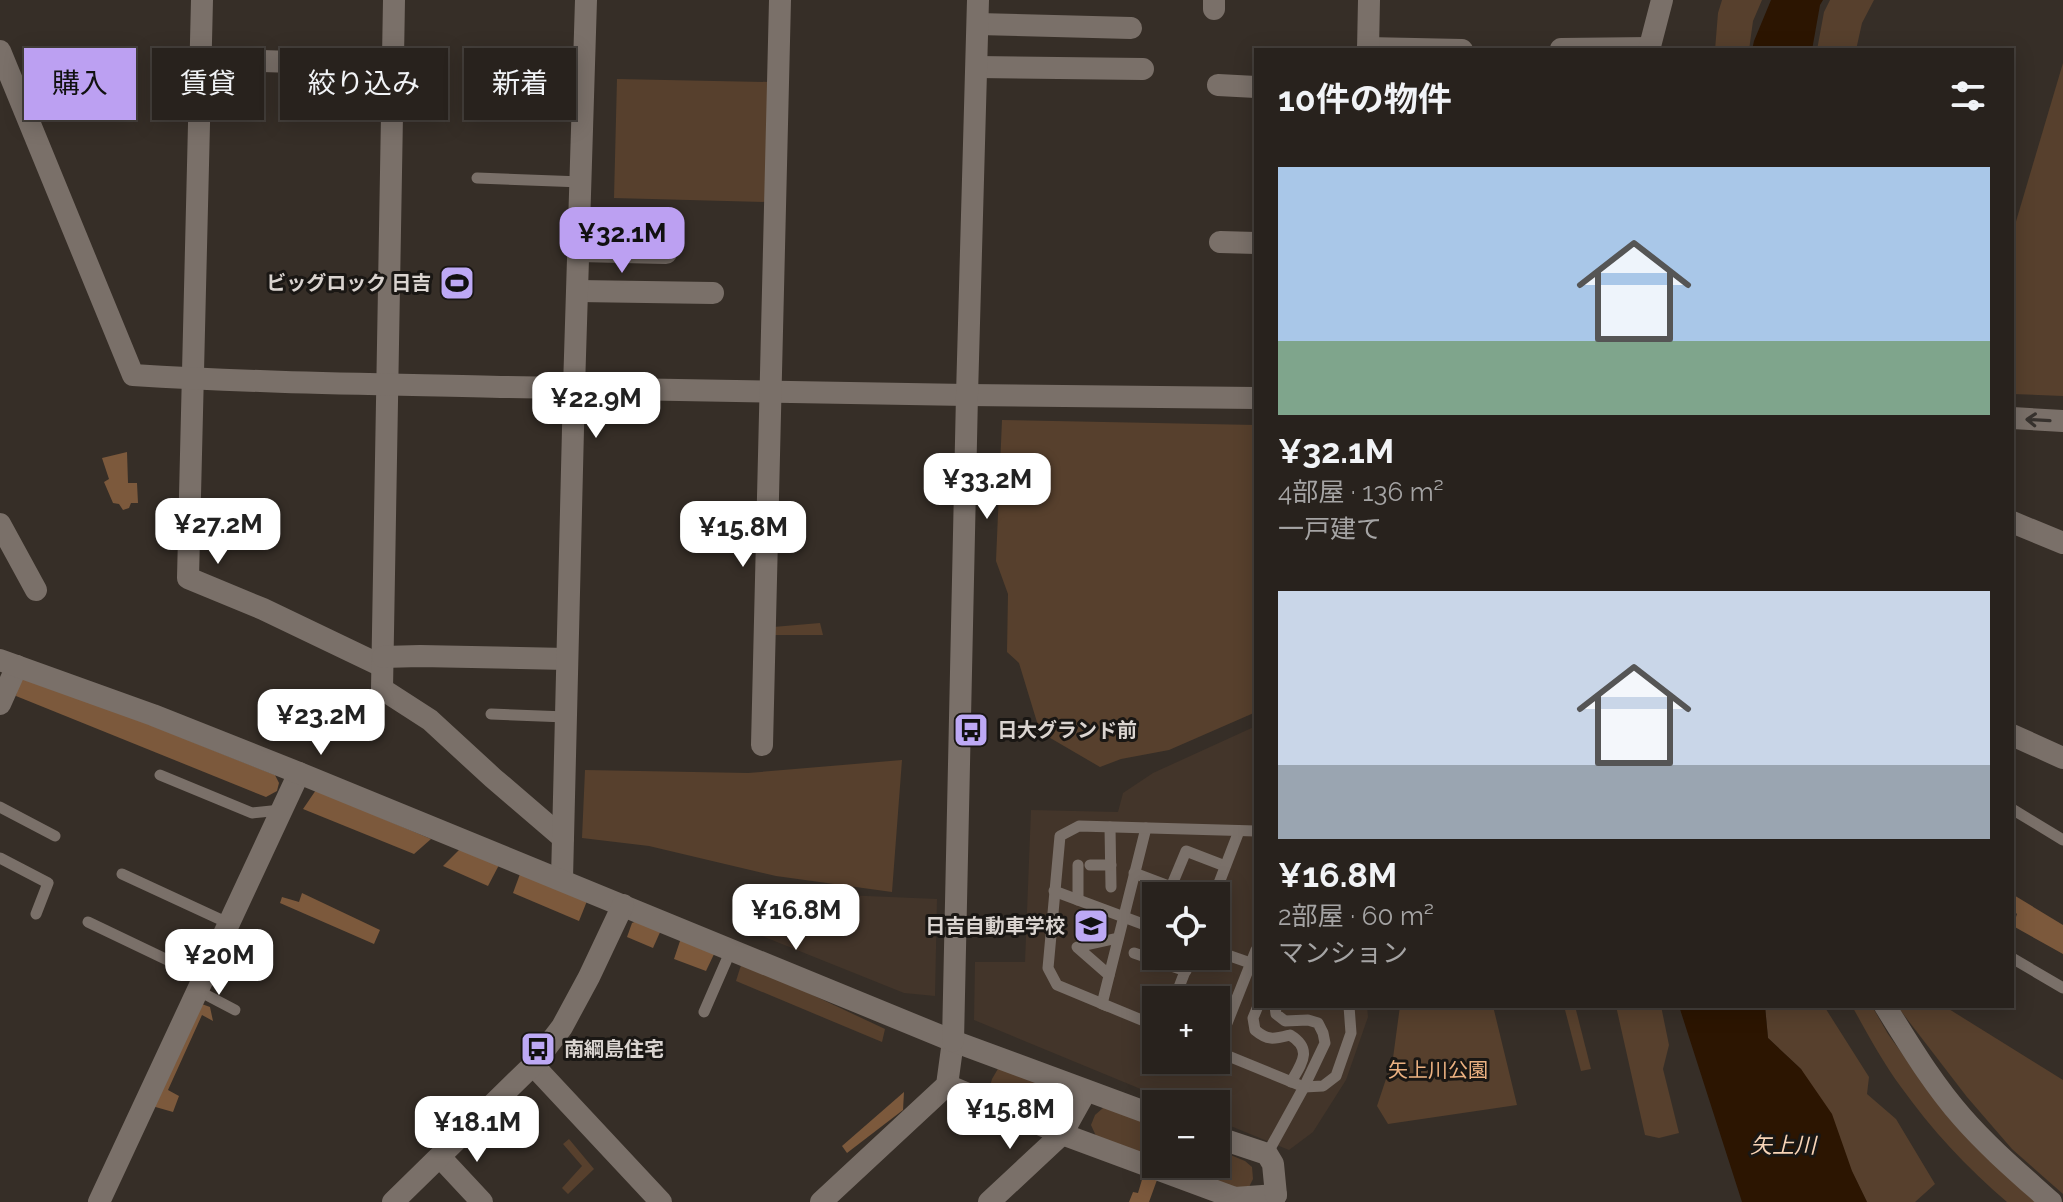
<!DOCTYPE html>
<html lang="ja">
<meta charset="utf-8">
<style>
:root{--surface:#28221d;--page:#302a26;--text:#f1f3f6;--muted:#a5a4a4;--line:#443f3b;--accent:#bca0f2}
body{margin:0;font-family:Raleway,"Noto Sans JP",sans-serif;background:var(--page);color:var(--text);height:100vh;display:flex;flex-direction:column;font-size:30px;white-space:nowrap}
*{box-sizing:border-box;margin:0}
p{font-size:26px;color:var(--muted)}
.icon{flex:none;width:44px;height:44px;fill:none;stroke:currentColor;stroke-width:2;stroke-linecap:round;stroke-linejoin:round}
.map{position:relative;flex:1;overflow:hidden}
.side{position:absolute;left:1254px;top:48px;width:760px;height:960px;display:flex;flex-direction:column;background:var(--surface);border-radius:0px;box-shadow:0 4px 20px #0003,0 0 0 2px var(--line)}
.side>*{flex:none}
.banner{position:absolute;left:24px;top:48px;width:760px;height:72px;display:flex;gap:16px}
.buttons{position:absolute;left:1142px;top:882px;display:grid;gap:16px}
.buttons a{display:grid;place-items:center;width:88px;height:88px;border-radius:0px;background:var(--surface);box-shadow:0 4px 20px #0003,0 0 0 2px var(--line);font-size:40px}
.price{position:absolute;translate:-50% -68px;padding:0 18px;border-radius:16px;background:#fff;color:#222;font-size:26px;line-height:52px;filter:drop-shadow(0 2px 4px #0008)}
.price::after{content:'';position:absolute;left:50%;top:48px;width:24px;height:18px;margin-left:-12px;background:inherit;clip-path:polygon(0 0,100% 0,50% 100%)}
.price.active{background:var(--accent);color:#111}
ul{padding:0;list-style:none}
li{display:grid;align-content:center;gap:16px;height:424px;padding:0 24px}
li span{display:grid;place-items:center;height:248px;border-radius:0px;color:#555}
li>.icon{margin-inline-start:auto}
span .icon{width:144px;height:144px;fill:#fffc;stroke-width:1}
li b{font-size:34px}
h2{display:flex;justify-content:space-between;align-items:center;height:96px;padding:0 24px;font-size:34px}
.pill{padding:0 28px;border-radius:0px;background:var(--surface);box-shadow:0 4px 20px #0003,0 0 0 2px var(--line);font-size:28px;line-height:72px}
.pill.active{background:var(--accent);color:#111}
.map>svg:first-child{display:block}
.built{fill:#43352a;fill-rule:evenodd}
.green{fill:#57402d}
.forest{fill:#7c593c}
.water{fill:#2c1501}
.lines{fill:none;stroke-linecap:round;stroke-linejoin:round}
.service{stroke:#7a7069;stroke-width:11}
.minor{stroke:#7a7069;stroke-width:22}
.tertiary{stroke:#7a7069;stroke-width:22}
.oneway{stroke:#37322e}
.labels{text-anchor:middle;stroke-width:6;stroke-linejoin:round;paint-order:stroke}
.poi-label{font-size:20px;font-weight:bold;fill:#dad4d0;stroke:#1a1714;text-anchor:end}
.park-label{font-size:20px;fill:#ecb181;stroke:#1a1714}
.water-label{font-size:22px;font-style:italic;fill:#f8d4b7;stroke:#1a1714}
</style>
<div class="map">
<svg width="2063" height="1202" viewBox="0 0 2063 1202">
<rect width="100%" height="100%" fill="#362e27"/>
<g class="built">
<path d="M1256,726V1006H1367L1368,1017L1346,1080L1313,1132L1289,1150L1216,1120V1104H1177L974,1020L975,962H1025L1031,810L1118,812L1123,793L1153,773ZM1156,896H1216V956H1156ZM1156,1000H1216V1060H1156Z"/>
<polygon points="752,891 937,899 935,996 904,993 747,930"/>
</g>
<g class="green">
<polygon points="1722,0 1762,0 1753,21 1749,50 1715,50 1718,13"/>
<polygon points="1830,0 1874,0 1862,23 1856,50 1817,50 1824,12"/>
<polygon points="2063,63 2063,396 2012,394 2012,235"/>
<polygon points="617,79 770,82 767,202 614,198"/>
<polygon points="1002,420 1256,425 1256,712 1169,750 1121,759 1100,767 1040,732 1019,663 1007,652 1008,594 996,561"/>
<polygon points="820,623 823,635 773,635 773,627"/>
<polygon points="902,760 892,892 776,876 649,846 582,838 585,770 748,773"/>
<polygon points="742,962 885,1029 882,1042 736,981"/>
<polygon points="1400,1006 1493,1006 1517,1105 1388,1124 1377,1106 1393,1058"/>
<polygon points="1564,1006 1575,1006 1591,1069 1581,1071"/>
<polygon points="1616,1006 1661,1006 1669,1045 1663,1069 1679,1133 1659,1138 1645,1135"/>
<polygon points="1765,1006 1824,1006 1869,1077 1867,1094 1896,1119 1935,1184 1915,1202 1867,1202 1801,1069 1768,1038"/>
<path d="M1852,1006H1872L1888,1034L1948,1117L2036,1202H2007C1967,1168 1931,1129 1901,1087C1882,1061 1867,1033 1852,1006Z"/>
<polygon points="1897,1006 1944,1006 2063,1080 2063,1194 2012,1149 1967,1097"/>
<polygon points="999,1067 1065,1094 1066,1106 1060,1115 1046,1117 988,1093 992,1079"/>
<polygon points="1113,1107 1156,1127 1156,1160 1096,1136 1091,1125 1095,1115 1103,1108"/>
<polygon points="569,1139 594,1169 568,1194 562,1188 582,1166 563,1144"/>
<polygon points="1216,1149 1245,1161 1252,1167 1253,1179 1249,1187 1238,1191 1187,1169 1189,1164 1216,1164"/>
</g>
<g class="forest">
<polygon points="127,452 128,483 137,483 138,503 131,503 129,508 123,510 119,504 113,503 104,482 109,479 102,458"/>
<polygon points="26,678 36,679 275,775 279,783 277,791 266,797 16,696 18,682"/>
<polygon points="316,790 431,839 414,854 303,809"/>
<polygon points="460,849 499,865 488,886 443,866"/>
<polygon points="520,874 587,901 579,921 513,893"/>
<polygon points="302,893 380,930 374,944 280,903 282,897 299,902"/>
<polygon points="2012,894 2063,925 2063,954 2013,926 2017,914 2012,909"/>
<polygon points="639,920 661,930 653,948 627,937 632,923"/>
<polygon points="681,938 715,952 706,971 674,959"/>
<polygon points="199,1003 210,1007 213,1021 202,1015 168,1090 179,1096 173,1112 152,1106"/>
<polygon points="904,1092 903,1110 847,1153 842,1146"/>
<polygon points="1144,1173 1157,1180 1149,1202 1129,1202 1133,1192 1138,1193"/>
</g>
<g class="water">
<polygon points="1771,0 1823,0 1820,5 1812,50 1752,50 1754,41"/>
<polygon points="1679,1006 1765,1006 1768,1038 1801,1069 1832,1114 1852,1171 1867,1202 1742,1202"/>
</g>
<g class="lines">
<g class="service">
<polyline points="477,178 582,182"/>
<polyline points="491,714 566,717"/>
<polyline points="160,775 252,813 281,810"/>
<polyline points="0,807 55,836"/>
<polyline points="2012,809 2063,840"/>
<polyline points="1110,827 1111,887"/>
<polyline points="0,858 48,883 36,914"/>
<polyline points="1078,865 1078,900"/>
<polyline points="1090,865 1111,865"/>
<polyline points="1134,873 1171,887 1186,851 1225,866"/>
<polyline points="122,874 228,923"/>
<polyline points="1054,891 1156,929"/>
<polyline points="1214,896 1239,831"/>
<polyline points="88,922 203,977"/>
<polyline points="1216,951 1256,965"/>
<polyline points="1134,953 1186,971"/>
<polyline points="2012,958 2063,988"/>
<polyline points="1109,975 1077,947 1118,938"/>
<polyline points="197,990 235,1010"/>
<polyline points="1174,1000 1191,956"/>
<polyline points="1107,1006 1102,1004 1146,828"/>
<path d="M1258,1006L1253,1018L1255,1030C1268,1041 1274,1039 1290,1035C1313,1049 1302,1063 1291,1082"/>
<polyline points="704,1012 731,950"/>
<polyline points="1156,1026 1057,985 1048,968 1060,836 1079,826 1256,831"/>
<polyline points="1216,1051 1304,1087 1323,1086 1336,1076 1351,1033 1349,1006"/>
<polyline points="1216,1051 1256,950"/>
<polyline points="1267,1154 1304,1087 1325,1043 1323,1033 1318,1023 1308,1020 1285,1021 1276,1014 1275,1006"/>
</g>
<g class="minor">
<polyline points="202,0 188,578 263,609 382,666"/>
<polyline points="394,0 382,689 430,720 493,778 563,838"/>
<polyline points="1214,9 1214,0"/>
<polyline points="978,24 1131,28"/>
<polyline points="1368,48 1462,50"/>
<polyline points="1561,49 1649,48"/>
<polyline points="1368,50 1369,0"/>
<polyline points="1649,50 1662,0"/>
<path d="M0,51L133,375C258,383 383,384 508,387C661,390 814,393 967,395"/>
<polyline points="201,59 356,64"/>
<polyline points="977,67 1143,69"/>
<polyline points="1218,85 1256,87"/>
<polyline points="1220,242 1256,243"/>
<polyline points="579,251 666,253"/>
<polyline points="578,291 713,293"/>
<polyline points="0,524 36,590"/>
<polyline points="383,657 420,656 567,659"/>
<polyline points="0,704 17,666"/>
<polyline points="2012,735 2063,758"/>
<polyline points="762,745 780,0"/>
<polyline points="562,879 574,388 586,0"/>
<path d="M1885,1006C1909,1044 1932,1083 1962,1117C1989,1148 2021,1175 2051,1202"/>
<polyline points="533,1065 661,1202"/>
<polyline points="947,1085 1062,1134 1235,1198 1276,1195"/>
<polyline points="440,1157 482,1202"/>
<polyline points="99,1202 299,773"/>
<polyline points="821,1202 947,1085 953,1041"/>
<polyline points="989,1202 1062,1134 1086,1091"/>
</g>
<g class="tertiary">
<polyline points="967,395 1256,398"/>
<polyline points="2012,418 2063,421"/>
<polyline points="2012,522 2063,543"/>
<polyline points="0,660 153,715 299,773 953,1041 1156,1116"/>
<polyline points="953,1041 967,395 978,0"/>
<polyline points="1216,1137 1267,1154 1273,1164 1276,1195"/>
<polyline points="393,1202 533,1065 562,1027 589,977 623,905"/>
</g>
</g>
<defs><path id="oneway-shaft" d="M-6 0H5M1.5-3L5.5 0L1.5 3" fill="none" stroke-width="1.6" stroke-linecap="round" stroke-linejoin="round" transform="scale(2)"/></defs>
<use class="oneway" href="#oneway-shaft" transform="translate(2038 420) rotate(-177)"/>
<defs>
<symbol id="stadium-square" viewBox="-11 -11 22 22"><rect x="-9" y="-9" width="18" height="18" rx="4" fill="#bda9f5" stroke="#1a1714"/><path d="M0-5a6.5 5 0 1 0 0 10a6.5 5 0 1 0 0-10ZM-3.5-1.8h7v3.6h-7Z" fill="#111"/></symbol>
<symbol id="bus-square" viewBox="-11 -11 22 22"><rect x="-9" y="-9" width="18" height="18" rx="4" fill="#bda9f5" stroke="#1a1714"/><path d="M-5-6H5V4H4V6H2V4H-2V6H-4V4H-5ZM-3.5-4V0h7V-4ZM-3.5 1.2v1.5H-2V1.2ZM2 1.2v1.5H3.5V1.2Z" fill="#111"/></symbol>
<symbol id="school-square" viewBox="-11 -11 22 22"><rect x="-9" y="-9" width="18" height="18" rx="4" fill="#bda9f5" stroke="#1a1714"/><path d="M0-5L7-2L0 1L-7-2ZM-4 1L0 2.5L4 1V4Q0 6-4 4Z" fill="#111"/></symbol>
</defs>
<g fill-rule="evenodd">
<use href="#stadium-square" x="437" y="263" width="40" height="40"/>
<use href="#bus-square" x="951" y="710" width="40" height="40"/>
<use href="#school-square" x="1071" y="906" width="40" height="40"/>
<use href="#bus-square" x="518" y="1029" width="40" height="40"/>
</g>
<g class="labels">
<g class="poi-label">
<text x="431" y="290">ビッグロック 日吉</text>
<text x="997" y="737" text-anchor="start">日大グランド前</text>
<text x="1065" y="933">日吉自動車学校</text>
<text x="564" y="1056" text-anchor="start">南綱島住宅</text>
</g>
<g class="park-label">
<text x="1438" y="1077">矢上川公園</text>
</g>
<g class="water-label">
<text x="1783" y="1153">矢上川</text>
</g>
</g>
</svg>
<div class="buttons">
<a><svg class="icon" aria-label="locate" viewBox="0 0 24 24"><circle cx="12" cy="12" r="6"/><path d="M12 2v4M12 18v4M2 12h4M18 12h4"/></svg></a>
<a>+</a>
<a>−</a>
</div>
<b class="price active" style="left:622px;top:275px">¥32.1M</b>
<b class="price" style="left:596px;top:440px">¥22.9M</b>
<b class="price" style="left:987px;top:521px">¥33.2M</b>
<b class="price" style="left:218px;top:566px">¥27.2M</b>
<b class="price" style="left:743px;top:569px">¥15.8M</b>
<b class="price" style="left:321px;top:757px">¥23.2M</b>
<b class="price" style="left:796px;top:952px">¥16.8M</b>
<b class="price" style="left:219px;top:997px">¥20M</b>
<b class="price" style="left:1010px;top:1151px">¥15.8M</b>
<b class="price" style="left:477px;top:1164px">¥18.1M</b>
<div class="banner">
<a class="pill active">購入</a>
<a class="pill">賃貸</a>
<a class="pill">絞り込み</a>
<a class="pill">新着</a>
</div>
<section class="side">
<h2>10件の物件<svg class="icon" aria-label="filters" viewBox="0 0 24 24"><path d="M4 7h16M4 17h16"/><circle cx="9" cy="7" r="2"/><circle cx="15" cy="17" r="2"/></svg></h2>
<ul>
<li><span style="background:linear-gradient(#a9c7e8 70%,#7fa58c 0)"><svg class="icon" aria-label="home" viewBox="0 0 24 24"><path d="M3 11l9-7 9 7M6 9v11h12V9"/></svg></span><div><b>¥32.1M</b><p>4部屋 · 136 m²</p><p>一戸建て</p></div></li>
<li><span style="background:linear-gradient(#c9d6e8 70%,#9aa5b1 0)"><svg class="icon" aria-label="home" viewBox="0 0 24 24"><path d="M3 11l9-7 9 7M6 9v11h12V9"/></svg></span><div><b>¥16.8M</b><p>2部屋 · 60 m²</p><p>マンション</p></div></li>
</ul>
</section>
</div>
